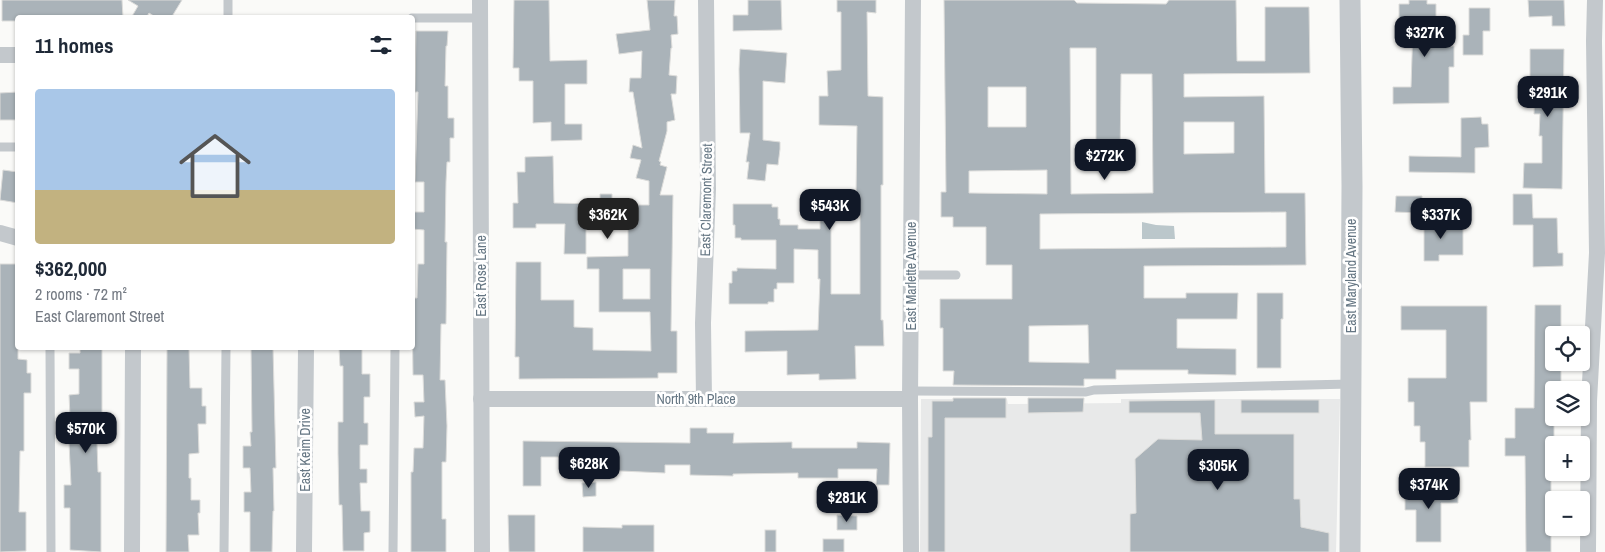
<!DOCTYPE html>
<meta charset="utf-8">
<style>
:root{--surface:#fff;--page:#f6f6f7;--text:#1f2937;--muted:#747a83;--accent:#111827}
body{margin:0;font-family:"Archivo Narrow",sans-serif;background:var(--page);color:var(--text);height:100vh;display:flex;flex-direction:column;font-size:19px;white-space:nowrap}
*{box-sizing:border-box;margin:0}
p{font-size:16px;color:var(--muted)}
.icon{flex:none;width:28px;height:28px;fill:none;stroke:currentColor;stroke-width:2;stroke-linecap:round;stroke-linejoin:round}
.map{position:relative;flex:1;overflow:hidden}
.details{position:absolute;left:15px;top:15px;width:400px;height:335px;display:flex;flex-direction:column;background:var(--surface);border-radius:5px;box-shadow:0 1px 4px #0004}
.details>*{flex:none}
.controls{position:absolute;left:1545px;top:326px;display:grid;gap:10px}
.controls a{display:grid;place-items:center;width:45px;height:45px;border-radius:5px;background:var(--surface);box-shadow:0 1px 4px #0004;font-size:25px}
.price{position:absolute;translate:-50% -42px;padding:0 11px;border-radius:10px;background:var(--accent);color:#fff;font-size:16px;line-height:32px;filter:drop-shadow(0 1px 2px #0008)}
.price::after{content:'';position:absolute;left:50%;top:30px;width:15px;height:11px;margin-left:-8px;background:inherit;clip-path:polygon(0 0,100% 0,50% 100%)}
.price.selected{background:#222;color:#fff}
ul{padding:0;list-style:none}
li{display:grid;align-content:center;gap:10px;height:265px;padding:0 20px}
li span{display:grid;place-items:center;height:155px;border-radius:5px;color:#555}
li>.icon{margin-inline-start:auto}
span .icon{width:90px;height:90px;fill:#fffc;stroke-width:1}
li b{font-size:21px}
h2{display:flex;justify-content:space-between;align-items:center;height:60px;padding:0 20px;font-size:21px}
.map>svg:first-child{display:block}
.built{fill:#e8e9e9}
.water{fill:#bbc7cb}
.building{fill:#aab3b9;stroke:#dcdcda;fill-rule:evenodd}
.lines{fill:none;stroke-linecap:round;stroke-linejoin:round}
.service{stroke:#c3c8cc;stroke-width:9}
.minor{stroke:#c3c8cc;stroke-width:16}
.tertiary{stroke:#c3c8cc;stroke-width:21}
.labels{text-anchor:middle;stroke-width:5;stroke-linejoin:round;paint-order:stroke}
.street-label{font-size:14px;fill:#657683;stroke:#fff}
</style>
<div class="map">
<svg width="1605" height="552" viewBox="0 0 1605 552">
<rect width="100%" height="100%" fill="#fafaf8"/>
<polygon class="built" points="921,399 1007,399 1008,404 1121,403 1121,399 1340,399 1336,552 920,552"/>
<polygon class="water" points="1142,222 1156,225 1174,226 1175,239 1142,239"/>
<g class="building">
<polygon points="2,0 122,0 123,17 18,18 18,21 2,21"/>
<polygon points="128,0 182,0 171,18 157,18 149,13 146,18 131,18 138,6"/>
<polygon points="514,0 549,0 550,61 587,60 587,84 565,84 565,124 582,124 582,140 551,141 551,122 533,123 533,81 519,81 519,68 513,68"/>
<path d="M647,0H675L674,16H677L678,34L671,35L672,48H671L669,75L677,76L676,94H671L675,120L667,122V131L659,161L661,162L660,165L667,167L660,195H673L671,331H677V373H658V378L519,379V357H515L516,262H541V300H574V327L593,328V350L651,351L650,312H599V269H587V257L628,256V217L586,218V254H564L565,224H536V228H513V203H518L517,172H525V157L553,156L554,203L600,204V194H612V205H649V181L636,178L641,160L630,158L633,145L642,148L633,92H629L630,78H641L642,51L619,54L616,34L650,30ZM623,269H650V299H623Z"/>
<polygon points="748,0 781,0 782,30 733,31 733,15 748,15"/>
<path d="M837,0H876V13L867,12L868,96L883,97V185H881V320H883L884,346H855L856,379L819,380V374L787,375V351L745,352V331L818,330L820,279H818V250L794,249V283H777V289H774V302H768V304H729V283H732V271H737V268L776,269V240H741V238H735V225H733V204H772V207H778V219H780V225H798V229H820V195H856L857,126L819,125V96H828L827,71L841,70V12H837ZM831,215H860V294H831Z"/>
<path d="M944,0H1074L1077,3L1166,4L1169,0H1236L1237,61H1265V7H1309L1310,73L1184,74V97L1264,96L1265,193H1305L1306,265L1144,266V298H1186V293H1238L1237,319H1177V348L1236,349V375L1188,374V370H1116V379H1084V386L953,385L954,371H943V328H940V299H1012V265H986V227H953V217H941V192H946ZM1070,48H1096V164H1120L1121,74H1152L1153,193L1071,194ZM988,87H1026V127H988ZM1184,122H1234V153L1184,154ZM1047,170V194L969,193V171ZM1286,212V247L1040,249V214ZM1088,325L1089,363L1029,362V326Z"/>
<polygon points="1409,0 1427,0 1427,4 1436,4 1436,46 1454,46 1454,67 1449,67 1449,103 1393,104 1393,87 1411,87 1413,26 1399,26 1399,4 1409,4"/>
<polygon points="1528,0 1564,0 1565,26 1552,26 1552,16 1529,17"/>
<polygon points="1469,8 1490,8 1490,31 1483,31 1483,55 1463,55 1463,35 1469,35"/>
<polygon points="416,31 448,31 447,46 446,46 445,86 448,86 448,118 454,118 454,138 450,138 450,162 447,162 446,182 445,242 447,242 446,324 441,324 440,380 445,380 447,426 446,462 442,462 442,519 446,519 446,552 411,552 411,472 413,472 414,448 423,448 424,416 415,417 414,402 424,402 423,375 413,375 412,298 417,298 418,264 424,264 424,230 412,229 412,212 424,212 424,182 415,182 418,92 415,92"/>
<polygon points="740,49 787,53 785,83 763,81 763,140 780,142 780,149 778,165 767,164 765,181 747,179 749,162 746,162 750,133 740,133 739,69"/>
<polygon points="1530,49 1564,49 1562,189 1523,188 1524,163 1542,163 1542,136 1539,136 1540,114 1534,114 1535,83 1530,83"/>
<polygon points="18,92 17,120 0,120 0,93"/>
<polygon points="1481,117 1482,124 1488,124 1489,147 1475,148 1475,173 1409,172 1409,156 1461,157 1461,118"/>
<polygon points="3,170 18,172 18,203 0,200"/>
<polygon points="1513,194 1532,194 1533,218 1557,218 1558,253 1563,253 1563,266 1533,267 1533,225 1513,225"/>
<polygon points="1396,196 1422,196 1422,213 1395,212"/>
<polygon points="1424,213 1436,213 1436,228 1463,228 1463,255 1439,255 1439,261 1424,261"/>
<polygon points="0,264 18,264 18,359 27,360 27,373 31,373 31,393 24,393 24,451 20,451 19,512 26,512 26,551 0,552"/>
<polygon points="1257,293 1283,293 1283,319 1281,319 1281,368 1257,368"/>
<polygon points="1535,305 1561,305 1561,335 1554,335 1554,362 1561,362 1561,390 1554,390 1554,456 1551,456 1551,552 1526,552 1525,456 1505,456 1505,438 1515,438 1515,408 1534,408"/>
<polygon points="1401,306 1487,306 1487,402 1470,402 1471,440 1469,440 1469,467 1425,467 1425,442 1420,442 1420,426 1414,426 1414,402 1408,402 1408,378 1446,378 1446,330 1401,330"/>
<polygon points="80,348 102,348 102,415 96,415 98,472 101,472 101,552 70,550 70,508 64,508 64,485 71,485 69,442 77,442 76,416 70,416 69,395 79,394 79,369 69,369 69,353 80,353"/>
<polygon points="167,348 189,348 190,388 202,388 202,406 206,406 206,424 198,424 199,453 189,454 189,478 191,478 191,500 200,500 200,513 198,513 199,535 188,535 189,552 166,552"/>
<polygon points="251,348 273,348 276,468 273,468 274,511 273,511 272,552 250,552 250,512 244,512 244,492 251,492 250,468 243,468 243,446 251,446 250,432 252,432"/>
<polygon points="339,348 362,348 362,374 370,374 370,397 364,397 364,423 368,423 368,445 360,445 360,469 367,469 367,483 360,483 361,511 370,511 370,532 364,533 364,551 343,551 342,505 339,505 338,453 338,422 343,422 343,366 340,366"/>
<polygon points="953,398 1006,398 1006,418 945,418 945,552 928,552 928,437 932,437 932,401 953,401"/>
<polygon points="1028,398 1084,398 1083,412 1028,413"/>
<polygon points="1215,400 1215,434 1294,434 1294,499 1300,499 1301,527 1329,533 1329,552 1130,552 1130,514 1136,513 1135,459 1158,439 1202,440 1200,413 1129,413 1129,401"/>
<rect x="1241" y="400" width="78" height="13"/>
<polygon points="690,428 707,428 707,433 734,433 733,443 792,442 792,448 857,448 857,442 890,443 889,485 876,485 877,469 838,469 838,478 798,478 798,473 733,474 733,476 690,475 690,465 665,465 665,473 599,470 599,477 588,477 588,457 541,457 541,486 523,486 523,441 690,443"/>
<polygon points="596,482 596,496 583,497 582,483"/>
<polygon points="1405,488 1458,488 1458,503 1441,503 1441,542 1416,542 1416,510 1405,510"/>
<polygon points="508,515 535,515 535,552 509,552"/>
<polygon points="837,515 857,516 857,530 837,530"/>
<polygon points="622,525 654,525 654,552 583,552 583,527 622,528"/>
<rect x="765" y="530" width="11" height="22"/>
<rect x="823" y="539" width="21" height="13"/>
</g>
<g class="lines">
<g class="service">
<polyline points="228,18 228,0"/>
<polyline points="412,18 480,18"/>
<polyline points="0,147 18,147"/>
<polyline points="911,275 956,275"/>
<polyline points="50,348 51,552"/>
<polyline points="910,391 1086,392 1094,390 1350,384"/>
<polyline points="224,552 226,348"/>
<polyline points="393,552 395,348"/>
</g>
<g class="minor">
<polyline points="480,0 482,552"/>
<polyline points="0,55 18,55"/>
<polyline points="0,233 18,238"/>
<polyline points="481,399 910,399"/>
<polyline points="704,399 703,323 708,189 706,0"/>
<polyline points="132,552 133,348"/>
<polyline points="304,552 306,348"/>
<polyline points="911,552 910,399 913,0"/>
<polyline points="1588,552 1589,401 1597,253 1594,41 1595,0"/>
</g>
<polyline class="tertiary" points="1350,0 1352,186 1350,552"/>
</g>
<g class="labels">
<g class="street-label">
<text transform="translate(706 200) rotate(-89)" y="5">East Claremont Street</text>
<text transform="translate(481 276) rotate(-90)" y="5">East Rose Lane</text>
<text transform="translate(911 276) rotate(-90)" y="5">East Marlette Avenue</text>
<text transform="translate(1351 276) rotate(-90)" y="5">East Maryland Avenue</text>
<text x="696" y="404">North 9th Place</text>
<text transform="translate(305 450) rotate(-90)" y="5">East Keim Drive</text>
</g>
</g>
</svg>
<div class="controls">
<a><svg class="icon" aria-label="locate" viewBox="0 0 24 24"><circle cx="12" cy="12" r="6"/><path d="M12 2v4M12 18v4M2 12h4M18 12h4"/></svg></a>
<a><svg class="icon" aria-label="layers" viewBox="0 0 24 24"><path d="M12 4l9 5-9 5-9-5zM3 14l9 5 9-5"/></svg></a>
<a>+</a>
<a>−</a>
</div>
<b class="price" style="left:1425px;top:58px">$327K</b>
<b class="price" style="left:1548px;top:118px">$291K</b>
<b class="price" style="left:1105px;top:181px">$272K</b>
<b class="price" style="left:830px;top:231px">$543K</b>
<b class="price selected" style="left:608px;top:240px">$362K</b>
<b class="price" style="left:1441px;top:240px">$337K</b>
<b class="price" style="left:86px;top:454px">$570K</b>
<b class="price" style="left:589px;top:489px">$628K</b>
<b class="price" style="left:1218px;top:491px">$305K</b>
<b class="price" style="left:1429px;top:510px">$374K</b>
<b class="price" style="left:847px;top:523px">$281K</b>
<section class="details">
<h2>11 homes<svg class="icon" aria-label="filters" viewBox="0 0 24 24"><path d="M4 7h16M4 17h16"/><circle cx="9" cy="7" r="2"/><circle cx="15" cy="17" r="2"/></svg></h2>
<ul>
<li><span style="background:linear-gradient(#a9c7e8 65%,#c2b280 0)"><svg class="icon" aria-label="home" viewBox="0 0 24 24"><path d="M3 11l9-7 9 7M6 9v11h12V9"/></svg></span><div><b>$362,000</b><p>2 rooms · 72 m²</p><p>East Claremont Street</p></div></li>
</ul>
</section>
</div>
